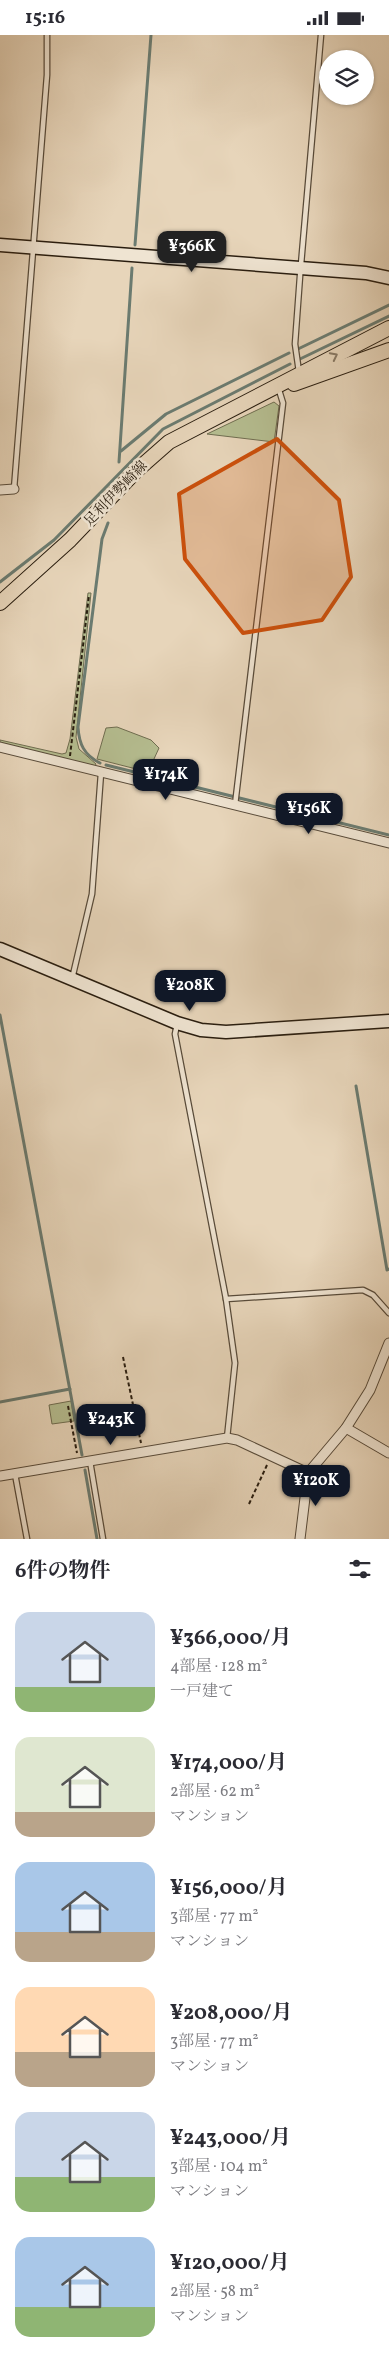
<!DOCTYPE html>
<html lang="ja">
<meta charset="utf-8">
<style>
:root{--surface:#fff;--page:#f7f7f7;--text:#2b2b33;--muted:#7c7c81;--accent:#111827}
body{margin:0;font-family:Vollkorn,"Noto Serif JP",serif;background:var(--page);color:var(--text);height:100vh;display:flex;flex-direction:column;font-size:19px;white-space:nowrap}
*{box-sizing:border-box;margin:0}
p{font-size:16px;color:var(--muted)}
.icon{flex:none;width:28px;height:28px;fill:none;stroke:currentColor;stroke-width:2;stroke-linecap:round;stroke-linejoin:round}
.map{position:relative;height:1504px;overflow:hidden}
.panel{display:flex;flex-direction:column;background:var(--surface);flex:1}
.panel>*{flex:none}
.controls{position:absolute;left:319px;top:15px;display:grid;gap:10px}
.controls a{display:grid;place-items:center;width:55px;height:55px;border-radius:50%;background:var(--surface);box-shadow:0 1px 4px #0004;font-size:25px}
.price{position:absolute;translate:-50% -42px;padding:0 11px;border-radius:10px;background:var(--accent);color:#fff;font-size:16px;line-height:32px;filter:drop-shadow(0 1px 2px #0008)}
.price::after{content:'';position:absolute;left:50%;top:30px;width:15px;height:11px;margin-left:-8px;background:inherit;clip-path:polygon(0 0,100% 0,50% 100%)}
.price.selected{background:#222;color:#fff}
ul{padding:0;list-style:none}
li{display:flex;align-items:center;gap:15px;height:125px;padding:0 15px}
li span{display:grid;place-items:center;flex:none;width:140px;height:100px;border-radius:15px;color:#555}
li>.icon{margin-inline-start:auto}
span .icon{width:60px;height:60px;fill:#fffc;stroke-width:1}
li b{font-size:21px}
h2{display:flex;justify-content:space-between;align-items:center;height:60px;padding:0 15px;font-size:21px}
.status{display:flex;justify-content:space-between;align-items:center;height:35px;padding:0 25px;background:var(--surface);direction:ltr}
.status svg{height:14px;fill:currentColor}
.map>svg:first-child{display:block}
.green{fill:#b5bd90;stroke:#6f6d50}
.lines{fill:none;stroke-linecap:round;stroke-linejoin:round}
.stream{stroke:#6b7b70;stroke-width:3}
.lane-casing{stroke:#584b3a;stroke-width:7}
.street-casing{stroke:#584b3a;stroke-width:11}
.secondary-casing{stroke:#291d0f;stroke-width:15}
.primary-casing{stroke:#291d0f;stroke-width:16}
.path{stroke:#291d0f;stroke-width:2;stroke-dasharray:4 2.5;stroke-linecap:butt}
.lane{stroke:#efe4d2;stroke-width:4.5}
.street{stroke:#efe4d2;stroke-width:9}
.secondary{stroke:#efe4d2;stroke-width:12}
.primary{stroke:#e7d5ba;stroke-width:14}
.oneway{stroke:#887964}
.marked{fill:#cb500c;fill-opacity:0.2;stroke:#cb500c;stroke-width:4;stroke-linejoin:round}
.labels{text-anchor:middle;stroke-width:5;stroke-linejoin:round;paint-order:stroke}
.street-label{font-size:14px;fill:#291d0f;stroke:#efe4d2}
</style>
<div class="status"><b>15:16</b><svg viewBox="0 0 49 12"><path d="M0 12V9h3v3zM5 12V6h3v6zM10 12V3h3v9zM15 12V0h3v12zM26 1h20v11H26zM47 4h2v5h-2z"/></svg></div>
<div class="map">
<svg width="389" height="1504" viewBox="0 0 389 1504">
<rect width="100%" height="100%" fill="#e7d5ba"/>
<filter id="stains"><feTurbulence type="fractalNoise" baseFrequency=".004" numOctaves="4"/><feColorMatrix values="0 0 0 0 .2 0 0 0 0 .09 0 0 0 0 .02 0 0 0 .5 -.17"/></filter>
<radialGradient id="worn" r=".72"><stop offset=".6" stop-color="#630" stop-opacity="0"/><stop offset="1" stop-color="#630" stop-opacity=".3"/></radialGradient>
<g class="green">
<polygon points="274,367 279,371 274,407 207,399"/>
<polygon points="88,558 91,558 76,702 79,714 96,729 95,731 0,708 0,705 62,719 66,718 70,704"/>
<polygon points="117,692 151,705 159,713 148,737 97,724 106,693"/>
<polygon points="71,1366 74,1386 52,1389 49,1370"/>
</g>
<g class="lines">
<g class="stream">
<polyline points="135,210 151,0"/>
<polyline points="298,314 389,270"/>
<polyline points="300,324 389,281"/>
<polyline points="121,416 166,379 289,318"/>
<polyline points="119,427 132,233"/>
<polyline points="0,547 54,505 163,394 290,329"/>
<path d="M100,728C84,720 79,709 78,692L102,504L108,488"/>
<polyline points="106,730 389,800"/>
<polyline points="0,980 82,1420"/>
<polyline points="356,1051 387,1235 389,1234"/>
<polyline points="0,1367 70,1354"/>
<polyline points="85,1435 97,1504"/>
</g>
<defs>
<g id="lane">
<polyline points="299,337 295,309 300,241 321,0"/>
<polyline points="14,454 47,40 47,0"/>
<polyline points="235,770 283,368 279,355"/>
<polyline points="72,944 92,859 101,738"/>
<polyline points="177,989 175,999 226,1264 235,1328 227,1403"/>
<polyline points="226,1264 363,1255 373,1260 389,1278"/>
<polyline points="90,1426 103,1504"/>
<polyline points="15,1439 27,1504"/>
</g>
<g id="street">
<polyline points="0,455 14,454"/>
<polyline points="0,712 389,808"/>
<polyline points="346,1393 389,1418"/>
<polyline points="0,1441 227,1403 237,1405 308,1438"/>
<polyline points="300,1504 308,1438 346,1393 370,1355 389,1308"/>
</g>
<g id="secondary">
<polyline points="0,210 366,238 389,243"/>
<polyline points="0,914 177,988 201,995 226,997 389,986"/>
</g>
<g id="primary">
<polyline points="294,349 389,315"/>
<polyline points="0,568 70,505 136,436 169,407 389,293"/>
</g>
</defs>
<use href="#lane" class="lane-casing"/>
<use href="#street" class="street-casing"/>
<use href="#secondary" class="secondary-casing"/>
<use href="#primary" class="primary-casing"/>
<g class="path">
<polyline points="70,721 89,560"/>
<polyline points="123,1322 141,1408"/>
<polyline points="68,1371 77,1418"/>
<polyline points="249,1469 267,1430"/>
</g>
<use href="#lane" class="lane"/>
<use href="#street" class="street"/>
<use href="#secondary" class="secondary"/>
<use href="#primary" class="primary"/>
</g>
<defs><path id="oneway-chevron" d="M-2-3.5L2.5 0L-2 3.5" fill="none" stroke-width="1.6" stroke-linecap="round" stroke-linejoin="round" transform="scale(1.25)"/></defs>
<use class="oneway" href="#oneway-chevron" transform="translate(334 321) rotate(-27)"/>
<path class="marked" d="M277,404L339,465L351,542L322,585L243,598L185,524L179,459Z"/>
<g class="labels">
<g class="street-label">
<text transform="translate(115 458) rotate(-46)" y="5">足利伊勢崎線</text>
</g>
</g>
<rect width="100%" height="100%" filter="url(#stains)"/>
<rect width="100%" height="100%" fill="url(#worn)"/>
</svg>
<div class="controls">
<a><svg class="icon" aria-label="layers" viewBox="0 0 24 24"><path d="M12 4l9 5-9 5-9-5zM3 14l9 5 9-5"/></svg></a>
</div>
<b class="price selected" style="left:192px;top:238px">¥366K</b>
<b class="price" style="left:166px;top:766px">¥174K</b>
<b class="price" style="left:309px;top:800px">¥156K</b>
<b class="price" style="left:190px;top:977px">¥208K</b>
<b class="price" style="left:111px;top:1411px">¥243K</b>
<b class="price" style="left:316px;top:1472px">¥120K</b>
</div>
<section class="panel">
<h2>6件の物件<svg class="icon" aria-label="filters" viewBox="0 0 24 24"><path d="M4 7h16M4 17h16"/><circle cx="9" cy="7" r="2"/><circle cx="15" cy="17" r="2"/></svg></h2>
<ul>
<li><span style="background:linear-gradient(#c9d6e8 75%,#8fb573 0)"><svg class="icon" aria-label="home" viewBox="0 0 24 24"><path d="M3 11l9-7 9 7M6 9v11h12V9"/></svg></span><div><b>¥366,000/月</b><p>4部屋 · 128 m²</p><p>一戸建て</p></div></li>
<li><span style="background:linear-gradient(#dfe7d0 75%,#b9a48a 0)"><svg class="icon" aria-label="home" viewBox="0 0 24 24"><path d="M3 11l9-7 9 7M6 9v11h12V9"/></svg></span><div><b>¥174,000/月</b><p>2部屋 · 62 m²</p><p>マンション</p></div></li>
<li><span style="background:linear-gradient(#a9c7e8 70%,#b9a48a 0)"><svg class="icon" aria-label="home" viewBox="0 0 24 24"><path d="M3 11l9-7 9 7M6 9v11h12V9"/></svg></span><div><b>¥156,000/月</b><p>3部屋 · 77 m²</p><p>マンション</p></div></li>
<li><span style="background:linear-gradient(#ffd9b3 65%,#b9a48a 0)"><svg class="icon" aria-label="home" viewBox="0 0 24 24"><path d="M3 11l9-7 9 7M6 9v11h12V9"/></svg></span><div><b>¥208,000/月</b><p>3部屋 · 77 m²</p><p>マンション</p></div></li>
<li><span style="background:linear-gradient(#c9d6e8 65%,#8fb573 0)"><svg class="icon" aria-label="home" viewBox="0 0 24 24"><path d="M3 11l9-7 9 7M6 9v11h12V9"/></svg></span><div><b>¥243,000/月</b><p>3部屋 · 104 m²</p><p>マンション</p></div></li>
<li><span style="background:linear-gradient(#a9c7e8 70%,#8fb573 0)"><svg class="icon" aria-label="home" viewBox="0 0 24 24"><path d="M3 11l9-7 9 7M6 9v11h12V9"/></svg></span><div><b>¥120,000/月</b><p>2部屋 · 58 m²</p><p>マンション</p></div></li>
</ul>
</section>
